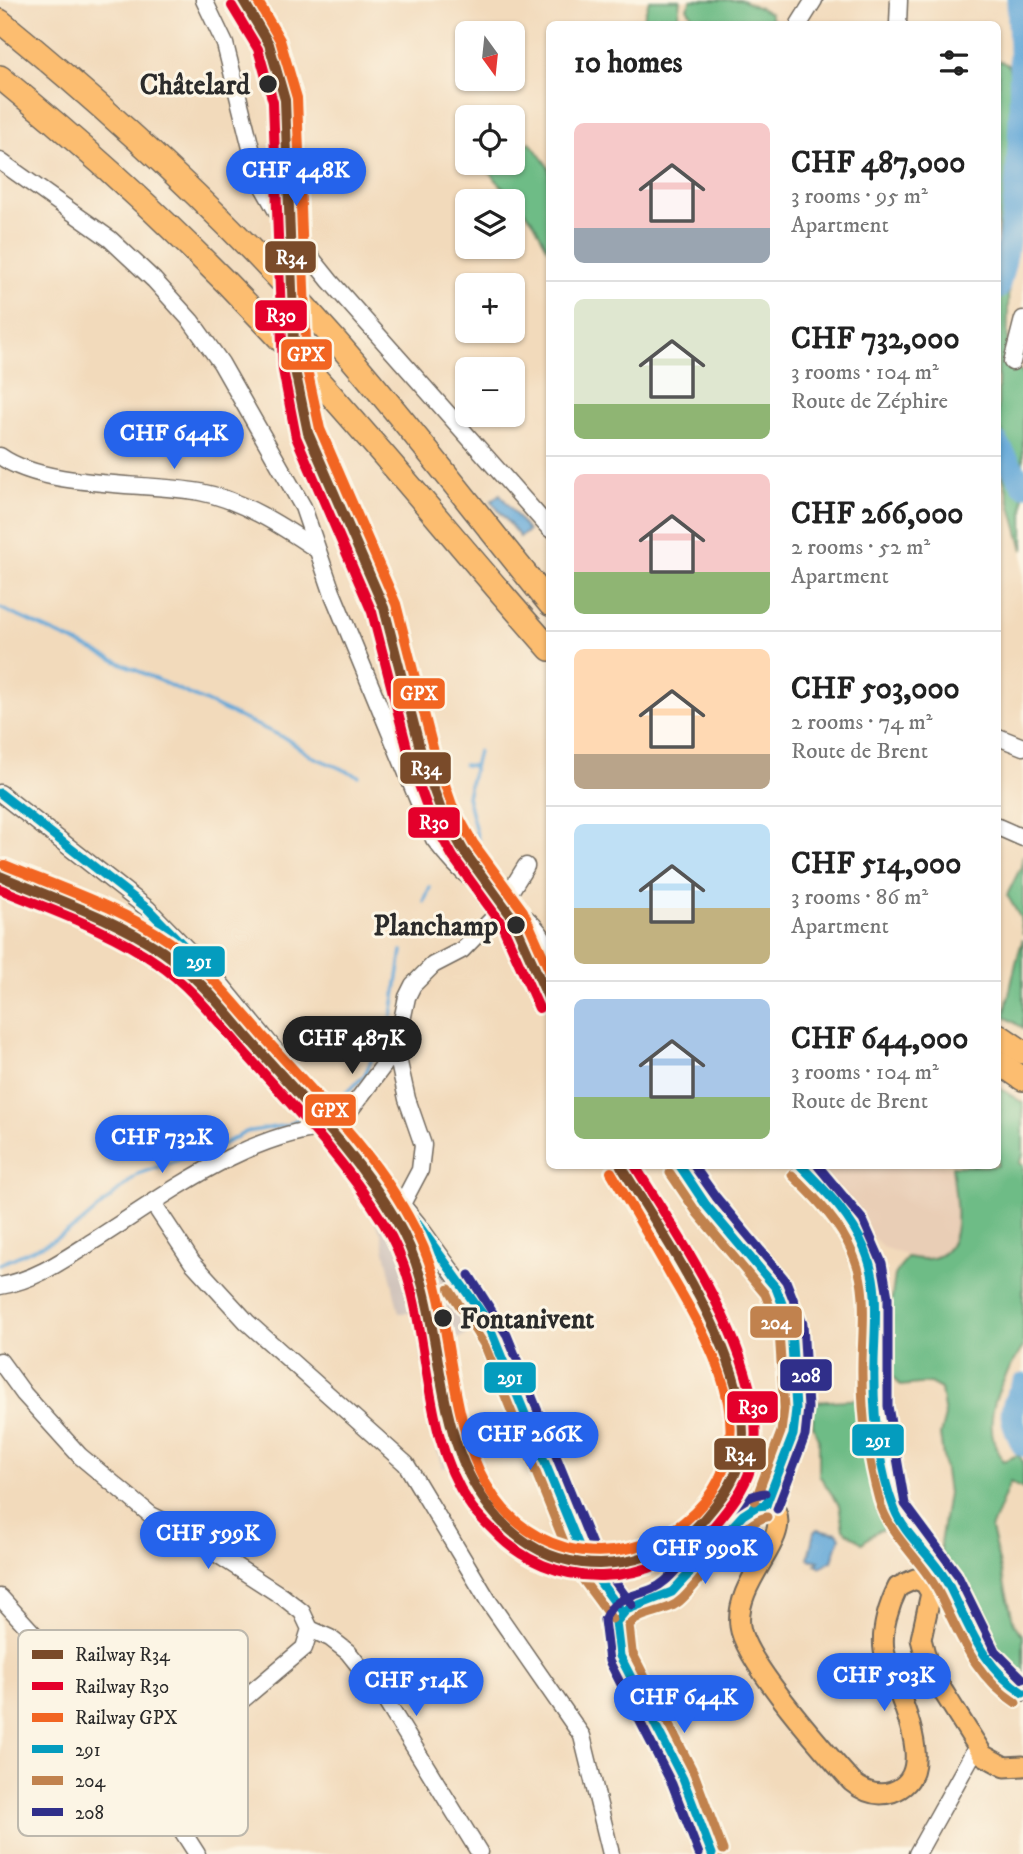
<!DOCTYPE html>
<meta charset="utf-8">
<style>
:root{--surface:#fff;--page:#f2f2f2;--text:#222;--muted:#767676;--line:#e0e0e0;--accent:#2563eb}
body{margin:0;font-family:"IM FELL DW Pica",serif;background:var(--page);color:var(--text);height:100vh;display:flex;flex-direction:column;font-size:26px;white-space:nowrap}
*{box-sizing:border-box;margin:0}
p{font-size:23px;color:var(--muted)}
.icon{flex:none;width:38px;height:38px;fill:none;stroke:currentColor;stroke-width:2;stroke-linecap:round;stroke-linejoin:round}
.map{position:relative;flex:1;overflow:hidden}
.drawer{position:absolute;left:546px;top:21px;width:455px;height:1148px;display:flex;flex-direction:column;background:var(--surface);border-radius:10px;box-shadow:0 2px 5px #0004}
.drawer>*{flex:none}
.needle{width:46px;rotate:165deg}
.tools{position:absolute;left:455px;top:21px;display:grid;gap:14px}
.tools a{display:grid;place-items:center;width:70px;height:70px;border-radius:10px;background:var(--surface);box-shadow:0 2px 5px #0004;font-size:35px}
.price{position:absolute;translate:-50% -60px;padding:0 16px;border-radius:24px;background:var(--accent);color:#fff;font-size:23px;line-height:46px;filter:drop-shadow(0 2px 4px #0008)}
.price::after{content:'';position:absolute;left:50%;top:42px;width:21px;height:16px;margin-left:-10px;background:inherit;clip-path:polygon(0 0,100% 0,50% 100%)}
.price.active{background:#222;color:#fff}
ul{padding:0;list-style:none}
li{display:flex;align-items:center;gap:21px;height:175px;padding:0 28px}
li+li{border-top:2px solid var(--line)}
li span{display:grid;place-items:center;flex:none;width:196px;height:140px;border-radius:10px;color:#555}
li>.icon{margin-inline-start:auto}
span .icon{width:84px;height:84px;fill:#fffc;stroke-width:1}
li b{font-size:30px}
h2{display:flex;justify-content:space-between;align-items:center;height:84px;padding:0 28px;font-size:30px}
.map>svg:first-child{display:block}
.built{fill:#e9ceb6}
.industrial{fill:#cec1b9}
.forest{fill:#6ebc86;stroke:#4c7458;stroke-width:2}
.water{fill:#62a7d8;stroke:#466982;stroke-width:2}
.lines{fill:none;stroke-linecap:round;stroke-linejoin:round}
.stream{stroke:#62a7d8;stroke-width:3.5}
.river{stroke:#62a7d8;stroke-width:23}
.minor-casing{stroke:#71685d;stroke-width:19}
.major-casing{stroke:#71685d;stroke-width:23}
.highway-casing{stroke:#71685d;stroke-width:26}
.minor{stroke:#fff;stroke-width:16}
.major{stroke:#fcbd6f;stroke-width:19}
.highway{stroke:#fcbd6f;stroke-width:23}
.bus-1-casing{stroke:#fcf5e5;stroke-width:14}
.bus-2-casing{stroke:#fcf5e5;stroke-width:14}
.bus-3-casing{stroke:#fcf5e5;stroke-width:14}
.bus-1{stroke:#049cbe;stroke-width:9}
.bus-2{stroke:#c1824e;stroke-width:9}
.bus-3{stroke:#302f8a;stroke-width:9}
.rail-1-casing{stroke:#fcf5e5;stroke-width:16}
.rail-2-casing{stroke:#fcf5e5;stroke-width:16}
.rail-3-casing{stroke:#fcf5e5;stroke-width:16}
.rail-1{stroke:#7a4b2a;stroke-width:10}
.rail-2{stroke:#e4002b;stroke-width:10}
.rail-3{stroke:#f26522;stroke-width:10}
.stop-dot{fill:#2b2b2b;stroke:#fcf5e5;stroke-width:2.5}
.labels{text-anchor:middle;stroke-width:6;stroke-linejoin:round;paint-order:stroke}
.stop-label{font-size:28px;font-weight:bold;fill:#2b2b2b;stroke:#fcf5e5;text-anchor:end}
.key{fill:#fcf5e5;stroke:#bdb8ad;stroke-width:2}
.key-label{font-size:19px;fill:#2b2b2b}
.line-badge{stroke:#fcf5e5;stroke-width:2.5}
.badge-label{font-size:19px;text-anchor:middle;font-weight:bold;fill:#fff}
</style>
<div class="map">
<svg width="1023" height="1854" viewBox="0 0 1023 1854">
<rect width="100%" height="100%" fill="#fcf5e5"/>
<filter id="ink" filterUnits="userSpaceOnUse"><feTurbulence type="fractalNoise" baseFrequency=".0143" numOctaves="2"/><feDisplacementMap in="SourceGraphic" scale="14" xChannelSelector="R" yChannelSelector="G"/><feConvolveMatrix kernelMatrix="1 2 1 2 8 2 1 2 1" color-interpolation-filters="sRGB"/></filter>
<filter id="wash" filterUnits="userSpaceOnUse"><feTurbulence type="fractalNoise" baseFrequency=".00686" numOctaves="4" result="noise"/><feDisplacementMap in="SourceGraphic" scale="28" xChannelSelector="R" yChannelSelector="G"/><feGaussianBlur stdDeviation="1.57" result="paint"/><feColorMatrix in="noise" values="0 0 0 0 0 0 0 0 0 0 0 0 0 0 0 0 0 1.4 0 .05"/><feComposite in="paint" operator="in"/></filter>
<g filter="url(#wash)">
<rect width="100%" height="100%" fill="#f2dabb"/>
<polygon class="built" points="807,1166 949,1166 953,1173 958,1222 955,1237 941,1255 927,1262 882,1247"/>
<g class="industrial">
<polygon points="236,0 250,0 271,29 293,86 300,146 301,191 297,219 284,201 281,154 271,88 256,31"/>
<polygon points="307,404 323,458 388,606 429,761 468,847 520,920 549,990 549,1015 507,919 441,820 409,731 379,610 288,405"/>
<polygon points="0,871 141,929 175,949 214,986 395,1204 480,1325 443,1349 453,1427 460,1455 472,1480 512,1523 540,1538 597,1560 622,1558 653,1549 697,1520 723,1486 734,1459 740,1428 739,1396 732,1368 616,1166 632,1166 729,1341 746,1387 750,1405 749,1447 732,1491 711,1520 684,1543 654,1558 602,1569 567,1565 529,1551 496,1527 452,1466 442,1468 436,1447 415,1313 399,1313 381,1234 358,1188 326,1139 215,1013 167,967 110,933 0,882"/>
</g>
<g class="forest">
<polygon points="649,0 680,0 677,24 642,24"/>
<polygon points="691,0 742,0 770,13 773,24 697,24 687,8"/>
<polygon points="998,60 1008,65 1023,115 1010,191 1007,368 1023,371 1023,469 998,425"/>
<polygon points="530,142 549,168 549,251 532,219 487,170 498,163 513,163 513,153"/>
<polygon points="998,459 1023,495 1023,550"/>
<polygon points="1023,855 1023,935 1020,917 1007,895 1021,867"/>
<path d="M1023,939V1028L1004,1016C1011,990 1014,964 1023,939Z"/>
<path d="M998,1087L1023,1103V1155L1019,1163L1023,1165V1347C1000,1383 977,1421 1003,1461L1018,1455L1023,1461V1489L1010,1482L991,1529L1014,1624L1023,1636V1675L998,1660L979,1640L960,1583L942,1563L940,1544L948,1493L940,1435L945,1416L941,1389L930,1383L900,1386L882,1365L895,1275L907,1257C971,1272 956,1205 952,1166H998Z"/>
<polygon points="866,1399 878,1478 894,1527 877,1531 862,1543 843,1529 839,1505 819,1475 819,1441 813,1425 813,1402"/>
</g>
<g class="water">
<polygon points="500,494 528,531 520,537 491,501"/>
<polygon points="817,1529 837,1533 840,1537 832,1561 821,1567 816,1564 819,1561 808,1559 814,1532"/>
</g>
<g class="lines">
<g class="stream">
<polyline points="0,608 285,738 311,756 359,776"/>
<polyline points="464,765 474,766"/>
<polyline points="474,845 478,840 467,796 478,751"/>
<polyline points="424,902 430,887"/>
<polyline points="336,1102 364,1076 392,1016 402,951"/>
<polyline points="220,1146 246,1132 287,1125 308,1113"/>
<polyline points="0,1264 48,1243 79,1225 138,1174 204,1151"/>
</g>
<g class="river">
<path d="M998,288C1023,200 1023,91 1018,0"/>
<polyline points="998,444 1023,485"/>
<path d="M1023,1385C1008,1412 1009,1417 1023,1445"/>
</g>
</g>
</g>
<g filter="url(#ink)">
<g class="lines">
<defs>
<g id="minor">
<polyline points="204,0 225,44 259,180 284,224 330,281 550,529"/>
<polyline points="799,24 814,0"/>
<polyline points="898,24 899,0"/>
<path d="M0,161L110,239L154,280L191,321L221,363L303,507L332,592L434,839C446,855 459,870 475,882C504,902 535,916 550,951"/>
<polyline points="1012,362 1023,319"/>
<path d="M0,456C46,489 144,482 200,492C242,500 282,526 316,549"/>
<polyline points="998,737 1023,747"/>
<polyline points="0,793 148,909 219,982 417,1223 486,1319 586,1563 622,1612"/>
<polyline points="998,827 1023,838"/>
<polyline points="505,900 526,866"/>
<polyline points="396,1049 407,1099 423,1145 420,1170 402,1204"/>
<polyline points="338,1126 396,1049 407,997 413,985 433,965 462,950 508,903"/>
<polyline points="680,1166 706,1205 753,1257 776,1288 791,1327 796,1409 793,1435 766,1505"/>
<path d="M801,1166C826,1191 851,1217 865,1250C883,1292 873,1333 874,1376C875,1412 883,1475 894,1508C905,1536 932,1555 947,1581C970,1622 977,1670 1023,1693"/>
<polyline points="153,1203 192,1262 247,1322 406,1464 489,1602 582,1736 611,1854"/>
<path d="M0,1286C36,1280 65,1259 95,1240C168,1194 248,1131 338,1126"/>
<polyline points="0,1361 24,1394 80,1456 151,1515 177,1528 283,1597 302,1612 310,1629 304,1648 209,1728 138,1760"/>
<polyline points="0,1597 83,1688 124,1740 197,1854"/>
<polyline points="310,1629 330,1638 348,1652 382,1695 479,1852"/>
<polyline points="917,1854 976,1748"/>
</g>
<path id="major" d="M712,1854L683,1779L620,1656L616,1622C625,1601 654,1605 672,1592L743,1515C754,1506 764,1501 776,1512C789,1541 734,1582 740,1626C744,1661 825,1752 852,1782C864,1792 877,1797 892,1792C946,1773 890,1684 884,1650C881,1630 889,1605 898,1587L915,1579L925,1583L931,1593L921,1639L929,1669L983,1755L1005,1767L1023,1766"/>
<g id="highway">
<path d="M0,21C119,118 233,224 335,340C410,425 478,516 550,604"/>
<path d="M0,77C112,168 218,269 314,376C395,465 470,559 550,649"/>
<polyline points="998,1035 1023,1052"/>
<polyline points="998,1062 1023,1079"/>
</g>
</defs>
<use href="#minor" class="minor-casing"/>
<use href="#major" class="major-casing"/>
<use href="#highway" class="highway-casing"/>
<use href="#minor" class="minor"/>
<use href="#major" class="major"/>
<use href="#highway" class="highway"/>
<defs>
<g id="bus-1">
<polyline points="0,793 148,909 219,982 417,1223 486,1319 586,1563 622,1612"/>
<polyline points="680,1166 706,1205 776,1288 791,1327 796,1409 793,1435 766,1505"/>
<path d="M801,1166C826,1191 852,1217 865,1250C880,1286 875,1323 874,1361C873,1407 877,1464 894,1508C905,1538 935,1557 949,1586C970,1627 982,1667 1023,1693"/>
<polyline points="712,1854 683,1779 620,1656 616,1622 626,1610 672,1592 743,1515 757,1506 766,1505"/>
</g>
<g id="bus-2">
<polyline points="670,1173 697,1213 765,1294 779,1330 784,1409 781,1432 755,1501"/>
<path d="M792,1175C816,1198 840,1223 853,1254C870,1293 861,1334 862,1375C862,1416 868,1460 879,1500C890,1538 922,1559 939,1593C961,1636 974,1676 1016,1703"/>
<polyline points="449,1289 485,1346 575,1569 612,1619"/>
<path d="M723,1850L694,1773L632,1652L629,1625C643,1610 667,1614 682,1599C701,1581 743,1520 767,1517"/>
</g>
<g id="bus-3">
<polyline points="694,1166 716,1197 786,1281 803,1324 808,1408 805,1436 777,1509"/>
<polyline points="818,1166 863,1220 882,1263 888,1297 888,1406 905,1504 957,1574 995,1651 1023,1679"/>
<polyline points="469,1275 507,1335 597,1557 632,1605"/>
<path d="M699,1854L672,1784L609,1661L604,1620C616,1590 645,1599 665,1581C694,1556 726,1497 765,1493"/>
</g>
</defs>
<use href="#bus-1" class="bus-1-casing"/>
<use href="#bus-2" class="bus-2-casing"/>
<use href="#bus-3" class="bus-3-casing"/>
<use href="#bus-1" class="bus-1"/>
<use href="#bus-2" class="bus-2"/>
<use href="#bus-3" class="bus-3"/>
<defs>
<g id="rail-1">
<polyline points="243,0 269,44 285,100 295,370 308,433 384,608 423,760 441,810 463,850 512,917 550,1002"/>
<path d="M0,876C55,899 113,918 162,951C197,975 223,1009 251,1041C301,1098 357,1154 396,1220C452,1314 423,1435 499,1519C521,1543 549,1559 582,1563C625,1568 675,1553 704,1519C718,1502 733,1485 739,1463C764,1378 665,1239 621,1166"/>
</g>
<g id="rail-2">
<polyline points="232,6 258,49 273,102 283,370 296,437 372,612 411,763 430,815 453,857 501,923 539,1008"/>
<path d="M0,889C53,911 110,930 157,963C192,987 218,1022 246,1054C295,1108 346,1162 384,1224C437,1309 413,1419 469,1503C475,1513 485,1522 494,1531C521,1561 562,1577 602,1576C644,1575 688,1557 715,1525C730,1507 744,1490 751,1467C778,1377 681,1241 635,1166"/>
</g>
<g id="rail-3">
<polyline points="257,0 280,40 297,98 307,369 320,429 396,604 435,756 452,805 473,843 523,911 550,972"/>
<path d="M5,865C60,888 120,907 170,942C206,967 233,1002 262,1035C313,1092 371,1149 408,1216C423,1242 433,1269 439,1298C459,1387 457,1518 567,1548C607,1558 652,1548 684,1522C771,1450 718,1356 673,1279C653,1243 632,1208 611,1172"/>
</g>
</defs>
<use href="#rail-1" class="rail-1-casing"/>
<use href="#rail-2" class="rail-2-casing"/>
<use href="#rail-3" class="rail-3-casing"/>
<use href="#rail-1" class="rail-1"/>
<use href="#rail-2" class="rail-2"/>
<use href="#rail-3" class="rail-3"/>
</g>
</g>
<g class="stop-dot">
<circle cx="268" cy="84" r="10"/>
<circle cx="516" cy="925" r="10"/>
<circle cx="443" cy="1318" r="10"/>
</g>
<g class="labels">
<g class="stop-label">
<text x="250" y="94">Châtelard</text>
<text x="498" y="935">Planchamp</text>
<text x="460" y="1328" text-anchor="start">Fontanivent</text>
</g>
</g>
<rect x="18" y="1630" width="230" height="206" rx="10" class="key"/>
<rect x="32" y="1650" width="31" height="9" fill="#7a4b2a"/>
<rect x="32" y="1682" width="31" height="8" fill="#e4002b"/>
<rect x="32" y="1713" width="31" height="9" fill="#f26522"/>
<rect x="32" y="1745" width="31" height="8" fill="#049cbe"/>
<rect x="32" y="1776" width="31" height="9" fill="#c1824e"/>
<rect x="32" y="1808" width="31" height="8" fill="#302f8a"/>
<g class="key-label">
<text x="75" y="1661">Railway R34</text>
<text x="75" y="1693">Railway R30</text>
<text x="75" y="1724">Railway GPX</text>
<text x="75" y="1756">291</text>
<text x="75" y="1787">204</text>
<text x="75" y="1819">208</text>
</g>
<g class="line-badge">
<rect x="264" y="240" width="53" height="34" rx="7" fill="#7a4b2a"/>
<rect x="254" y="299" width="54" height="33" rx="7" fill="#e4002b"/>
<rect x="280" y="338" width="53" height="33" rx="7" fill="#f26522"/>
<rect x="392" y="677" width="54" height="33" rx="7" fill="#f26522"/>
<rect x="399" y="751" width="53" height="34" rx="7" fill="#7a4b2a"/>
<rect x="407" y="806" width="54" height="33" rx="7" fill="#e4002b"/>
<rect x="172" y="945" width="54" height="33" rx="7" fill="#049cbe"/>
<rect x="304" y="1093" width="53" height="34" rx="7" fill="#f26522"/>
<rect x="749" y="1305" width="54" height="34" rx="7" fill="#c1824e"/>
<rect x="779" y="1358" width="54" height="34" rx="7" fill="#302f8a"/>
<rect x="483" y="1361" width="54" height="33" rx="7" fill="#049cbe"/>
<rect x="726" y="1390" width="53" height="34" rx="7" fill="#e4002b"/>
<rect x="851" y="1423" width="54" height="34" rx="7" fill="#049cbe"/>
<rect x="713" y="1437" width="54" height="34" rx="7" fill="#7a4b2a"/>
</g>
<g class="badge-label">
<text x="291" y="264">R34</text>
<text x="281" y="322">R30</text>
<text x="306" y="361">GPX</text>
<text x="419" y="700">GPX</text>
<text x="426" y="775">R34</text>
<text x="434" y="829">R30</text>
<text x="199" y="968">291</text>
<text x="330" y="1117">GPX</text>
<text x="776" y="1329">204</text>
<text x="806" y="1382">208</text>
<text x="510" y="1384">291</text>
<text x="753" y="1414">R30</text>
<text x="878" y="1447">291</text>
<text x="740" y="1461">R34</text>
</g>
</svg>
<div class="tools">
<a><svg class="needle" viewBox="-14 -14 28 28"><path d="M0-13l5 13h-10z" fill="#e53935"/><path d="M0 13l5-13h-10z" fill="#767676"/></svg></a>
<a><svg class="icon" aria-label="locate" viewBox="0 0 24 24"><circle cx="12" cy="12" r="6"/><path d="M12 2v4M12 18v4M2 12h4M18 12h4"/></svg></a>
<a><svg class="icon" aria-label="layers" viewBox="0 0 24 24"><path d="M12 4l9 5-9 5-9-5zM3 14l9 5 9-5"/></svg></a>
<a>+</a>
<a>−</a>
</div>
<b class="price" style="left:296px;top:208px">CHF 448K</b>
<b class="price" style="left:174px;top:471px">CHF 644K</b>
<b class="price active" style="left:352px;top:1076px">CHF 487K</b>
<b class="price" style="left:162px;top:1175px">CHF 732K</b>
<b class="price" style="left:530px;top:1472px">CHF 266K</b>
<b class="price" style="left:208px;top:1571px">CHF 599K</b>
<b class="price" style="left:705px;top:1586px">CHF 990K</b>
<b class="price" style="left:884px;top:1713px">CHF 503K</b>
<b class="price" style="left:416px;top:1718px">CHF 514K</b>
<b class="price" style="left:684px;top:1735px">CHF 644K</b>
<section class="drawer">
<h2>10 homes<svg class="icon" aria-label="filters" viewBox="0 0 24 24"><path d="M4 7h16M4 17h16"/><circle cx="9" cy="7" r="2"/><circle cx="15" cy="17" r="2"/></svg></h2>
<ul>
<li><span style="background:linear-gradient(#f6c9c9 75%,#9aa5b1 0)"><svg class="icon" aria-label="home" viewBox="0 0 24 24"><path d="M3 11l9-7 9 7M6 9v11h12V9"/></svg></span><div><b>CHF 487,000</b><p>3 rooms · 95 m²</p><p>Apartment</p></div></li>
<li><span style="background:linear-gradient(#dfe7d0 75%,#8fb573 0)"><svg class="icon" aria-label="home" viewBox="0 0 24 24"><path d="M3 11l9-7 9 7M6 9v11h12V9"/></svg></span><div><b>CHF 732,000</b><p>3 rooms · 104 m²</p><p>Route de Zéphire</p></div></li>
<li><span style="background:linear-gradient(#f6c9c9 70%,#8fb573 0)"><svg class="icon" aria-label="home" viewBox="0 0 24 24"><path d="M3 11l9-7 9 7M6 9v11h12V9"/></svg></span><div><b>CHF 266,000</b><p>2 rooms · 52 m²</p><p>Apartment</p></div></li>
<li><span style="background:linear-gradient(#ffd9b3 75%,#b9a48a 0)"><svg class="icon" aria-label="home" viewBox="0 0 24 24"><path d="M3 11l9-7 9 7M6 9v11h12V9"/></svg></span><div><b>CHF 503,000</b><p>2 rooms · 74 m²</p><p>Route de Brent</p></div></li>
<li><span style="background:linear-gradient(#bfe0f5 60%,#c2b280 0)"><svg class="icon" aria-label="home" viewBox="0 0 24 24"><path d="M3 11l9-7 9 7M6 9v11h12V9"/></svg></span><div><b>CHF 514,000</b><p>3 rooms · 86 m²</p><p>Apartment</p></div></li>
<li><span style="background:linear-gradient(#a9c7e8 70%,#8fb573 0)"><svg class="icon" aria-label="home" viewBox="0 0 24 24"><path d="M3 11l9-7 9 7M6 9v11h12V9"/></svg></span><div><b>CHF 644,000</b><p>3 rooms · 104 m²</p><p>Route de Brent</p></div></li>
</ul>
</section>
</div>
